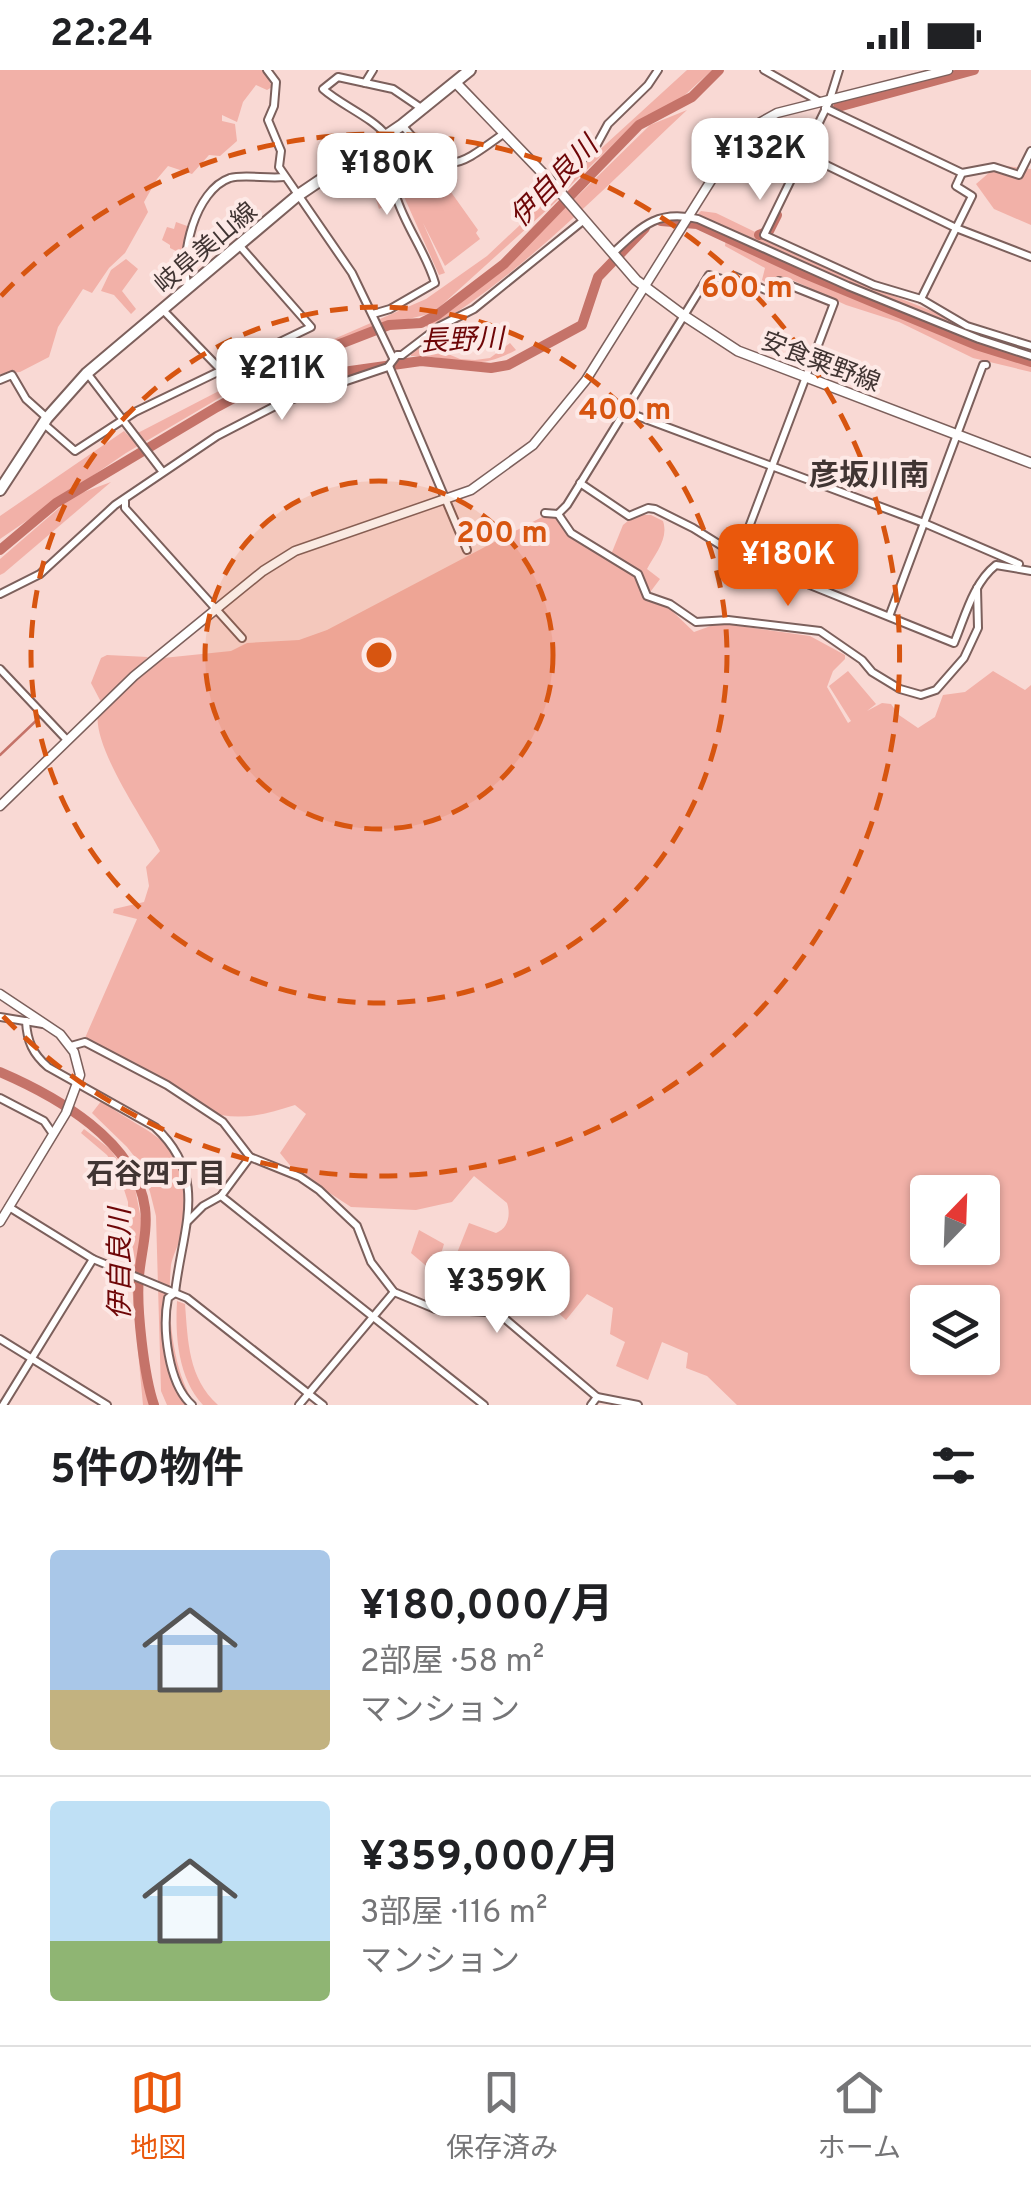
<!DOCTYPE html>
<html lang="ja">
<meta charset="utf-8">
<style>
:root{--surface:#fff;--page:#f2f2f2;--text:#202124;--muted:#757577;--line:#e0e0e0;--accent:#ea580c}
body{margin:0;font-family:Overpass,"Noto Sans JP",sans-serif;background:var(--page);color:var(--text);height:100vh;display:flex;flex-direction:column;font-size:38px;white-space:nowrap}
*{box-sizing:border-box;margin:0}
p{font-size:32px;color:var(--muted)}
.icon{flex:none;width:55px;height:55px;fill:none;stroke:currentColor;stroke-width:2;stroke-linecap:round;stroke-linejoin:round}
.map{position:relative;height:1335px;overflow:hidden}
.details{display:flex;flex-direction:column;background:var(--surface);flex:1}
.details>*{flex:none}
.needle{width:65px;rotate:23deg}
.fabs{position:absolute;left:910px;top:1105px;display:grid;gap:20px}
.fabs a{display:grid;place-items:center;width:90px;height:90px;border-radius:10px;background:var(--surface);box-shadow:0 2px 8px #0004;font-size:50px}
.price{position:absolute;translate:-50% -85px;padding:0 22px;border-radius:20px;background:#fff;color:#222;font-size:32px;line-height:65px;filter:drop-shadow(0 2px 5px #0008)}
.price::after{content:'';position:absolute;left:50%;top:60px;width:30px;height:22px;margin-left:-15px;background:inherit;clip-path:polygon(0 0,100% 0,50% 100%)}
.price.on{background:var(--accent);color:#fff}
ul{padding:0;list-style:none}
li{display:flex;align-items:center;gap:30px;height:250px;padding:0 50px}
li+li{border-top:2px solid var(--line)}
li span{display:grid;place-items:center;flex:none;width:280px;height:200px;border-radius:10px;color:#555}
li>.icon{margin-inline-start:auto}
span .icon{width:120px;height:120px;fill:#fffc;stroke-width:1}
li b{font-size:42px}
h2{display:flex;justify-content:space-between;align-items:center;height:120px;padding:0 50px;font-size:42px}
.status{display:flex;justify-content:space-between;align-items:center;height:70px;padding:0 50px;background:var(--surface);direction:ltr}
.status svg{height:28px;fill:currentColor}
.tab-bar{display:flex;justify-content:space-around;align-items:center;height:140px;border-top:2px solid var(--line);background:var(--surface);font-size:28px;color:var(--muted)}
.tab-bar a{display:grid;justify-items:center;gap:5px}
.tab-bar .on{color:var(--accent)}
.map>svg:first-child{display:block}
.green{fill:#f2b1a8;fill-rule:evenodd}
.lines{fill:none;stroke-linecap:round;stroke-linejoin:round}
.stream{stroke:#c57369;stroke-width:2.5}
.river{stroke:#c57369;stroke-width:10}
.minor-casing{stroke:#7c605c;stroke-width:10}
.tertiary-casing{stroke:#7c605c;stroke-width:11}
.secondary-casing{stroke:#7c605c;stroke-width:12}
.primary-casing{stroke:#7c605c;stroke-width:14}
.minor{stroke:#fff;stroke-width:6}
.tertiary{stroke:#fff;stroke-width:8}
.secondary{stroke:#fff;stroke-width:9}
.primary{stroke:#fff;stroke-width:10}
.ring{fill:none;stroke:#d75510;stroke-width:5;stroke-dasharray:18 12}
.labels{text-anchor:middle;stroke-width:8;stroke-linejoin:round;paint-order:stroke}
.street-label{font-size:25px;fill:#413533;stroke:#fde9e6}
.water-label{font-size:28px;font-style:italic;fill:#6e0607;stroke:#fde9e6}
.neighbourhood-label{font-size:28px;font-weight:bold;fill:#413533;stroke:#fde9e6}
.quarter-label{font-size:30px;font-weight:bold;fill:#413533;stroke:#fde9e6}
.centre{fill:#d75510;stroke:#fde9e6;stroke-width:5}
.ring-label{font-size:30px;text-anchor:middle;font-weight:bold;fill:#d75510;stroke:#fde9e6;stroke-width:8;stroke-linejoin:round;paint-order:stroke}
</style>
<div class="status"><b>22:24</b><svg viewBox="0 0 49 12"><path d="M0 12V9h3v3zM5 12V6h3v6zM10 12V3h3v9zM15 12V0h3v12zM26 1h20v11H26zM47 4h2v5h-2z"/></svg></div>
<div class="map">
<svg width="1031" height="1335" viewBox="0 0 1031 1335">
<rect width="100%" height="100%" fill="#f9d9d4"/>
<g class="green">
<polygon points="0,0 264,0 272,17 267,20 256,15 243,32 237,52 222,45 222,51 235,54 237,71 220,86 209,85 192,104 168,96 157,109 144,132 148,142 125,183 109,198 92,223 83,219 58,257 49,287 20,302 0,304"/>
<polygon points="687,0 712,0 672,37 646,46 632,56 566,120 560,116"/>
<path d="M687,40C605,117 526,201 429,260L426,256L496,206L650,55Z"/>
<polygon points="411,94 414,110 408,118 436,101 478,160 476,163 480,169 445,196 423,153 445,203 439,205 401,120 402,95"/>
<polygon points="998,95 1031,99 1031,155 994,139 976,114"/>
<polygon points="379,103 392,108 395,131 379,139 370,110"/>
<polygon points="554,123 560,128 433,243 384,255 304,287 221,327 126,383 0,469 0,446 124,361 130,367 244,308 426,229 487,186"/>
<path d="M701,141L716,143L861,213L1031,280V284C916,248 808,192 697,145Z"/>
<polygon points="176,152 190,157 184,185 170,178 170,175 162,170 167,157 174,159"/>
<polygon points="726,168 978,278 1031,295 1031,302 973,288 899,252 846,235 786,207 779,207 769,215 762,210 765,198 725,176"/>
<polygon points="126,189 138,199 122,221 136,239 131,244 114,225 101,221 111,200"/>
<path d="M510,273L516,280C470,305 457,285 411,286L410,281L429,276L460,289L475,290L490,288Z"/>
<polygon points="111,412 4,503 0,505 0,489 73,426"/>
<path d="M635,445H651L663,451C669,469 655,484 647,499L660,509L645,529L670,539L694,562L719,553L810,566L845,585V589L833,601L827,617L848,653L851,651L829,616L848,601L876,634L867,641L882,633L891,634L899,645L918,658L935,647L943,625L965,622L993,601L1025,620L1031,615V1335H737L707,1306L686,1298L688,1283L662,1272L648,1310L616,1296L625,1272L610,1264L613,1238L587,1224L566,1250L525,1212L505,1200L457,1183L469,1153L496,1163C508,1159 511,1145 507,1133L474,1106L452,1132L416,1140L351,1137L293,1099L280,1083L306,1044L295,1035C264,1045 237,1052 206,1041L85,968L137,849L113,843L114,839L144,832L149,816L146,797L160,781C143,748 92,677 98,642L163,588L231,581L247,573L299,570L327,560L542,447H556L610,487L623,455ZM928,1122H982V1178H928ZM928,1232H982V1288H928Z"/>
<polygon points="107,585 148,587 101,632 91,613 101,588"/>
<path d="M102,1030C123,1050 159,1061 175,1085C191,1108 187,1140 181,1166C178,1176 173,1185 171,1195C167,1236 171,1301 196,1335H167L161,1321L156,1146L150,1122L141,1095L127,1077L92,1043Z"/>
<polygon points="84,1059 110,1079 134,1113 142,1154 140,1251 155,1335 143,1335 128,1173 128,1132 119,1104 107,1085 81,1063"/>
<polygon points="419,1160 444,1174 440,1187 445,1196 452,1200 450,1208 437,1205 411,1183"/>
<path d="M177,1231L185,1234C188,1271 188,1308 218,1335H203C178,1308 175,1266 177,1231Z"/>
</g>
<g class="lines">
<polyline class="stream" points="0,685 39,648"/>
<g class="river">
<polyline points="838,37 974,0"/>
<polyline points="661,151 697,154 805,204 976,275 1031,292"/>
<polyline points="759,165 769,161 777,145"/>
<polyline points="285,301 329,304 421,291 491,298 508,295 582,255 598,207 645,158"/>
<polyline points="0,480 56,433 217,337 322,281 389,255 421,253 437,245 504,194 639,55 692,27 719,0"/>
<path d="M0,1002C56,1026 136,1071 145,1138C148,1161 141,1183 139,1206C136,1237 144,1306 154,1335"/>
</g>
<defs>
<g id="minor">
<polyline points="267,0 276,12 274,36 268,50 281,81 279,97 352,203 393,288"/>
<polyline points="764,0 822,33"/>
<polyline points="839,0 829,32 764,165 874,215 921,229 967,256 1031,276"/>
<polyline points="365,13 373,0"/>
<polyline points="825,38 962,103 994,97 1019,105 1031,81"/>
<path d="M402,55C445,106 451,102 503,64"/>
<polyline points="750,58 956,158 1031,187"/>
<polyline points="558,113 596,76 608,54 648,15 658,0"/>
<path d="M613,183C641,157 657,139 698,149L848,216L979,269L1031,286"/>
<path d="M188,217C179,187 195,120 230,108C244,104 268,109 284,107"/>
<polyline points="921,229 972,126 956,116 962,103"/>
<polyline points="162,239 220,299"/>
<path d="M373,244L390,239L435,213C426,182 405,156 396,126C390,105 400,84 386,65C373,48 341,35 323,19L338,7L393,19L421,38"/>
<polyline points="389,296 467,480"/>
<polyline points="87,303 162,401"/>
<polyline points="0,310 12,305 26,329 46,347"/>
<polyline points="624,341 924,453 1019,494"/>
<polyline points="44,354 75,381 135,342 311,257 239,175"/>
<path d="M580,413L629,446L648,438L655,439L693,458L738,486L954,573C965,547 973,513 996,495L1031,501"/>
<polyline points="125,431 125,438 242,568"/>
<polyline points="545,443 558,444 567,435 709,205 728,211 734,206 768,221 779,211 834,233 738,486"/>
<polyline points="558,444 571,463 638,504 647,526 670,534 696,552 728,550 820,561 862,590 872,602 900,619 921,625 936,620 964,588 978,558 977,518"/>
<polyline points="0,524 40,504 115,435 217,366 281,333 388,297 397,285 402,285 440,256 474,239 584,150"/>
<polyline points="890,544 983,295 986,295"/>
<polyline points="0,599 67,670"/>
<polyline points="0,947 43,954"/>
<path d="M26,951C27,972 33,984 48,997L155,1057C210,1108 182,1159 175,1223L168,1228C162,1258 168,1314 192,1335"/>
<polyline points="71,976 85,972 167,1015 223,1052 250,1087 300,1107 319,1120 357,1156 371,1192 394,1222 435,1239 487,1242 504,1248 597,1327 638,1335"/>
<polyline points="0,1028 44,1051 53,1064"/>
<polyline points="221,1126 484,1335"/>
<polyline points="9,1137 93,1189 187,1228 323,1335"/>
<polyline points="188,1151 203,1136 221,1126 250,1087"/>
<polyline points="0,1269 107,1335"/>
<polyline points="3,1335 93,1189"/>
<polyline points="299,1335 394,1222"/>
<polyline points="591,1335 597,1327"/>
</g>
<g id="tertiary">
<polyline points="0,736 134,606 263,501 295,481 471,420 533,375 586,310 727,85 750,58 777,43 948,0"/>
<polyline points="0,924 60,964 74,982 80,1005 66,1043 0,1152"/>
</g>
<polyline id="secondary" points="456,13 554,115 636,210 683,245 738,281 1031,393"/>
<polyline id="primary" points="0,420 47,348 87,303 297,126 402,55 470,0"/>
</defs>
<use href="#minor" class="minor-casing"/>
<use href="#tertiary" class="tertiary-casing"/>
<use href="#secondary" class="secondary-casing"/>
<use href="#primary" class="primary-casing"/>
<use href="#minor" class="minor"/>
<use href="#tertiary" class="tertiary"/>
<use href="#secondary" class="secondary"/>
<use href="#primary" class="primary"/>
</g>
<circle cx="379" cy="585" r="174" fill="#d75510" fill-opacity=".12"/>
<g class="ring">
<circle cx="379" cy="585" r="174"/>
<circle cx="379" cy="585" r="348"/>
<path d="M1 226A521 521 0 1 1 1 944"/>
</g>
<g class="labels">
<g class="street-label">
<text transform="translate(205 177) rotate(-40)" y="9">岐阜美山線</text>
<text transform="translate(821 291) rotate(21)" y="9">安食粟野線</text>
</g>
<g class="water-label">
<text transform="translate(553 111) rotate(-46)" y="10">伊自良川</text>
<text transform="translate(462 269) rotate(-2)" y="10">長野川</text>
<text transform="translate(119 1194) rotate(-90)" y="10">伊自良川</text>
</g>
<g class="neighbourhood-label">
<text x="156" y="1113">石谷四丁目</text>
</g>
<g class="quarter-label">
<text x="869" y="415">彦坂川南</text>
</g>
</g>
<circle cx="379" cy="585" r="15" class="centre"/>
<g class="ring-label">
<text x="747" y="227">600 m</text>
<text x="625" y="349">400 m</text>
<text x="502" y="472">200 m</text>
</g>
</svg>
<div class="fabs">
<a><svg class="needle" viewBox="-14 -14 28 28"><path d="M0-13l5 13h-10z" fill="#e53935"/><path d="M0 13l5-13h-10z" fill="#757577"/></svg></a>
<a><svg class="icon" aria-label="layers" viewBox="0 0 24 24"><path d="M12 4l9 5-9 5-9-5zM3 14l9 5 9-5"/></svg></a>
</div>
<b class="price" style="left:760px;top:133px">¥132K</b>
<b class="price" style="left:387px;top:148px">¥180K</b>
<b class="price" style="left:282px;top:353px">¥211K</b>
<b class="price on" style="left:788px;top:539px">¥180K</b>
<b class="price" style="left:497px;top:1266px">¥359K</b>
</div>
<section class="details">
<h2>5件の物件<svg class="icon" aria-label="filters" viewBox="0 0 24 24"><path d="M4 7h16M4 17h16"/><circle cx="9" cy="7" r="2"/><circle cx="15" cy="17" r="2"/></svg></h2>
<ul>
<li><span style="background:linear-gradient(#a9c7e8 70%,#c2b280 0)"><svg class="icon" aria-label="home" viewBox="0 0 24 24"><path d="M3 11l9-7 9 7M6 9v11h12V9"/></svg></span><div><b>¥180,000/月</b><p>2部屋 · 58 m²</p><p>マンション</p></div></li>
<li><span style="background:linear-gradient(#bfe0f5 70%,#8fb573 0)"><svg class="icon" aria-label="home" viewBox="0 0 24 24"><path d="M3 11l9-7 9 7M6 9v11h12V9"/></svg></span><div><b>¥359,000/月</b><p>3部屋 · 116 m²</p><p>マンション</p></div></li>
</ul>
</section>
<nav class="tab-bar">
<a class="on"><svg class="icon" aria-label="map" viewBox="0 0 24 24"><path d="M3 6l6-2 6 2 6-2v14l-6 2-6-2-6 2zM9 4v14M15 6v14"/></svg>地図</a>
<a><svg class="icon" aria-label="saved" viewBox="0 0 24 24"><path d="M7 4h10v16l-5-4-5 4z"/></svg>保存済み</a>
<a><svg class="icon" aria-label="home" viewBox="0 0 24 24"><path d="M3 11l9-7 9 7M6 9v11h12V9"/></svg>ホーム</a>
</nav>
